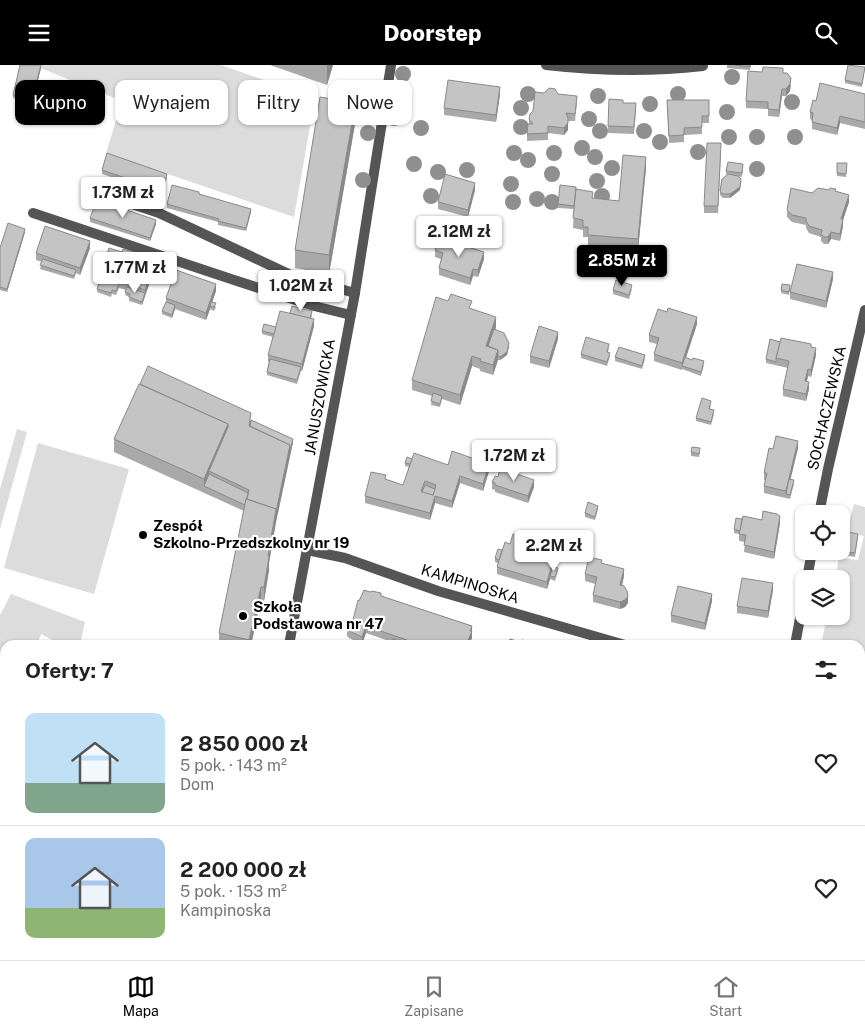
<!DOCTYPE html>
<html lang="pl">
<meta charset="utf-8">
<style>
:root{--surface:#fff;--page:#f6f6f6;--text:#222;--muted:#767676;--line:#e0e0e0;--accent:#000}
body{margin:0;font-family:"Public Sans",sans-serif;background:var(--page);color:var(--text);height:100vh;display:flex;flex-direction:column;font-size:19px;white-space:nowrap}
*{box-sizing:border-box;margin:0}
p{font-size:16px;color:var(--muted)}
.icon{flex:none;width:28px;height:28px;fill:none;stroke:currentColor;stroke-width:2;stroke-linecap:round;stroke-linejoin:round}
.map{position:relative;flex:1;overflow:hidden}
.drawer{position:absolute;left:0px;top:575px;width:865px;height:320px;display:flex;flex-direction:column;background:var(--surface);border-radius:15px 15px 0 0;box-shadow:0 1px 4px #0004}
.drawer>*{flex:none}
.hud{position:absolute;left:15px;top:15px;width:500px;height:45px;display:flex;gap:10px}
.fabs{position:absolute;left:795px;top:440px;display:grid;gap:10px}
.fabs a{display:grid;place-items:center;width:55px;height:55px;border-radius:10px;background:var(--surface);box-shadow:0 1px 4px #0004;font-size:25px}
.price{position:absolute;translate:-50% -42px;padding:0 11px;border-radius:5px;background:#fff;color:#222;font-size:16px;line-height:32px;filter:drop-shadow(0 1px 2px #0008)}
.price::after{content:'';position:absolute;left:50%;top:30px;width:15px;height:11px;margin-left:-8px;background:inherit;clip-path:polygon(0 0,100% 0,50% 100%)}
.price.selected{background:var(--accent);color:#fff}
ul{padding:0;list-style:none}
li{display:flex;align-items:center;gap:15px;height:125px;padding:0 25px}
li+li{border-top:1px solid var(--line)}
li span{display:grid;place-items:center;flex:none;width:140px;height:100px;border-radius:10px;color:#555}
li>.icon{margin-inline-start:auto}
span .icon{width:60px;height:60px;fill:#fffc;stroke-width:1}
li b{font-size:21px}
h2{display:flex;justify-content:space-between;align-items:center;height:60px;padding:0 25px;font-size:21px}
.pill{padding:0 18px;border-radius:10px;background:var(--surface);box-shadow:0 1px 4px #0004;font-size:18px;line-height:45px}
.pill.selected{background:var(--accent);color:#fff}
header{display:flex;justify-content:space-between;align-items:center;height:65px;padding:0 25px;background:var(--accent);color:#fff;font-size:22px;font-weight:800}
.tabs{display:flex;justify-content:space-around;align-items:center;height:70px;border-top:1px solid var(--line);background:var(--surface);font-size:14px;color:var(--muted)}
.tabs a{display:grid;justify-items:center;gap:2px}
.tabs .selected{color:var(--accent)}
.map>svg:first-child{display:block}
.green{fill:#dcdcdc}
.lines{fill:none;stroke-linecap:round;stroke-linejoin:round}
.service{stroke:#555;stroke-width:10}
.minor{stroke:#555;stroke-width:10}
.tree{fill:#8f8f8f}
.wall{fill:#a9a9a9}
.shaded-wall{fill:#898989}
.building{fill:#c4c4c4;stroke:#898989;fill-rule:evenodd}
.poi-dot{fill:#000;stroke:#fff;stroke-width:2}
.labels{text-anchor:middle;stroke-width:4.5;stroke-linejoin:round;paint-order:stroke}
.street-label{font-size:15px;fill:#000;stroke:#fff}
.poi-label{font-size:15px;font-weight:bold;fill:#000;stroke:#fff;text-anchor:start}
</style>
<header><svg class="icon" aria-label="menu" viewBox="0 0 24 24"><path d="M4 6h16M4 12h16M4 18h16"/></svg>Doorstep<svg class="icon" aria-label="search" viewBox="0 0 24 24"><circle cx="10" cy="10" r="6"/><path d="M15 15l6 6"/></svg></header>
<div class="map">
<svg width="865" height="895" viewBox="0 0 865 895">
<rect width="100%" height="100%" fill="#fff"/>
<g class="green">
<polygon points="33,0 221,0 315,33 294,152 106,88 122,36"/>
<polygon points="17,364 27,367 0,464 0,424"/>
<polygon points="38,378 129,404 94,529 4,503"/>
<polygon points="854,439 865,442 865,594 860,594 860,580 821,580 827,551 841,551 841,514 835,514 839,493 858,495 864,471 847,466"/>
<polygon points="11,529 85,557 80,580 62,580 41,569 37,580 5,580 5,647 0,645 0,550"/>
<polygon points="0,739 5,741 5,890 216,890 214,895 0,895"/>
<polygon points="428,890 568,890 566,895 441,895"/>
</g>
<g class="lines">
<g class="service">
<polyline points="111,132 159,148 293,211 355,228"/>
<polyline points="860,868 865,869"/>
</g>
<g class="minor">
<path d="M546,0C599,6 650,7 703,1"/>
<polyline points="33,148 231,214 314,241 351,250"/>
<polyline points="819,449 828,404 865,245"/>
<polyline points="307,485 345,493 438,526 625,580"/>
<polyline points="807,514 812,486"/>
<polyline points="289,580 355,228 391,0"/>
<polyline points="795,580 804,532"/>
<polyline points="860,615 865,615"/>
<polyline points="0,705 5,707"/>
<polyline points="396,890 408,895"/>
<polyline points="694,895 695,890"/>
</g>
</g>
<g class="tree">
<circle cx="403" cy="9" r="8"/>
<circle cx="732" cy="12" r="8"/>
<circle cx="403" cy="29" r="8"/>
<circle cx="528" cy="29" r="8"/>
<circle cx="678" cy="29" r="8"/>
<circle cx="598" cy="31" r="8"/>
<circle cx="792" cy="37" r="8"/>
<circle cx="650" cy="39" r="8"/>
<circle cx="521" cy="43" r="8"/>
<circle cx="727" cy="47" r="8"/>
<circle cx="394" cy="53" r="8"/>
<circle cx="589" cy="54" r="8"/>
<circle cx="521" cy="62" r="8"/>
<circle cx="421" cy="63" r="8"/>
<circle cx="600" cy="66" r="8"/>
<circle cx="644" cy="66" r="8"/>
<circle cx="368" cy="68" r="8"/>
<circle cx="729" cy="72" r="8"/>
<circle cx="757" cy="72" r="8"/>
<circle cx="795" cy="72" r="8"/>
<circle cx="660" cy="77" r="8"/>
<circle cx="582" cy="83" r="8"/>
<circle cx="698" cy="87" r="8"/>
<circle cx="514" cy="88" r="8"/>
<circle cx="554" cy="88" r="8"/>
<circle cx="595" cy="92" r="8"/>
<circle cx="528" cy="95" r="8"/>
<circle cx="414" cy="99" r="8"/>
<circle cx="612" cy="103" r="8"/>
<circle cx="757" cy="104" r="8"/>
<circle cx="467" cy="105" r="8"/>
<circle cx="438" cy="107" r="8"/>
<circle cx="552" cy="109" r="8"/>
<circle cx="363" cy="115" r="8"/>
<circle cx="597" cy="116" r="8"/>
<circle cx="511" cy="119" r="8"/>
<circle cx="431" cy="131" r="8"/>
<circle cx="602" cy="131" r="8"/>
<circle cx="537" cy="134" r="8"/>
<circle cx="513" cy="137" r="8"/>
<circle cx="552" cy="137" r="8"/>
</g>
<g class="wall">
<polygon points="270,0 333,0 327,20"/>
<polygon points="727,0 751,0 750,5 727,3"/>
<polygon points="865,2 862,22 845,18 845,15"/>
<polygon points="41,3 32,38 13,33 13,30"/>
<polygon points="791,20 790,26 786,31 782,31 779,52 768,51 768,44 746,43 746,36"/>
<polygon points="500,29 496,57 444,50 444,43"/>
<polygon points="558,29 577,38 575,56 568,56 568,65 564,70 548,68 548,75 527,76 527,69 529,59 529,54"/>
<polygon points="865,29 865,64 840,58 837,70 812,64 812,55 810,54 810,47 816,36"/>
<polygon points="709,35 709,58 702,58 702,69 684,70 684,77 669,78 667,42"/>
<polygon points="339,38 355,59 329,209 295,203 295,185"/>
<polygon points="623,38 636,45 634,69 608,68 608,61"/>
<polygon points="721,85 718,148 704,148 704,141"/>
<polygon points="837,98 847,98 846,112 837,111"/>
<polygon points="646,103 638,185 588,181 588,172 583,172 583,165 573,163 574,144 558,143 558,139 576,124 593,133 619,136"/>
<polygon points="743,103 742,112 736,111 741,118 740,125 730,133 723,133 720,130 720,126 728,109 726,109 726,106"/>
<polygon points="102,105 167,113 163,129 102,109"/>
<polygon points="475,125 468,152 438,144 438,137"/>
<polygon points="836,126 849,137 843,155 843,161 840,176 831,174 828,179 824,179 821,176 821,172 809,168 806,163 806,160 792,157 787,152 787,145 812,128"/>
<polygon points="199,129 251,147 246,166 218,160 218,157 167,143 167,139"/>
<polygon points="90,153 156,159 150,176 90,157"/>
<polygon points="25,167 7,227 0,225 0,183"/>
<polygon points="90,183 80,210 76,208 74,214 40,204 42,197 36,195 36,188"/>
<polygon points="435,185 484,194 478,212 473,211 470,220 439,210 439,203 441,194 435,192"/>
<polygon points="143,194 154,205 142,240 129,236 129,232 125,230 126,225 119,223 116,230 112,229 111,232 97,227 97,224 100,214 100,209"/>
<polygon points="833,214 826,243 790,234 790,227"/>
<polygon points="632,224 629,234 613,229 613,225"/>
<polygon points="790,224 789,230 781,228 781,225"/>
<polygon points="216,226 212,237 216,242 214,246 210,244 206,255 175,244 172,253 162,249 162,246 166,237 166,233"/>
<polygon points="472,244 496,262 495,265 509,281 507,290 500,295 498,295 493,310 480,306 480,304 472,301 460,340 442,334 440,342 431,340 432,331 412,325 412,315"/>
<polygon points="290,248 312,250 311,254 314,261 302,306 301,306 297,319 267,310 267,307 269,297 268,297 268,290 273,272 262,269 262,266 276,262"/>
<polygon points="697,259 686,293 704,300 701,311 682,304 682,305 654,296 654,289 657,279 649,277 649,270"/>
<polygon points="558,274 549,303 530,298 530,291"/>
<polygon points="811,282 816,290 811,312 808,311 807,316 809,324 806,336 783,331 783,324 788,303 766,298 766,294"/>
<polygon points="609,283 608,287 610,291 607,301 581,293 581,289"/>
<polygon points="615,292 645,294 642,304 615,296"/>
<polygon points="711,340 710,344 714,349 711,360 696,356 696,353"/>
<polygon points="251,355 293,377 276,457 269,498 269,505 264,536 261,535 251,580 219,580 219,568 244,446 114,387 114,374"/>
<polygon points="798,383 790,415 794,419 790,434 764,428 764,421 766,415 764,415 764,408 773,384"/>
<polygon points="691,387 700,387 699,392 691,391"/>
<polygon points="412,394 448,400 489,406 483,426 460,418 452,443 435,438 430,455 365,438 365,431 386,415 403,420 409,402 405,401 405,398"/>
<polygon points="492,417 534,422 528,438 495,427 495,425 492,424"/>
<polygon points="598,444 595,455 585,452 585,448"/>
<polygon points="742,454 762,455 780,458 774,494 744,487 745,477 739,476 739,469 734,468 734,464"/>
<polygon points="841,471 858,472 855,492 839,489 839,486 841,486"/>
<polygon points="502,485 555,488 554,492 553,501 558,506 555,516 550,514 547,524 497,509 497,502 498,498 495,497 495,493"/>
<polygon points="602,498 624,511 622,521 628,538 625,542 620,544 593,537 593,530 595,519 585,516 585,509"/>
<polygon points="773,525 768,553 737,548 737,541"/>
<polygon points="381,531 472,561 472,573 469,580 391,580 392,577 366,568 362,579 349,573 347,571 347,564 353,555 359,536"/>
<polygon points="712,536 705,565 671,557 671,550"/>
<polygon points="230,890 328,890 328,895 232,895"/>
<polygon points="606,890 654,890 653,895 622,895"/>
</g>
<g class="shaded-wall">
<polygon points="41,0 41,3 32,38 32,34"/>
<polygon points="327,0 333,0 327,20"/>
<polygon points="791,13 790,26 786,31 786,24"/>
<polygon points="500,22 500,29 496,57 496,50"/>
<polygon points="782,24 782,31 779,52 779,45"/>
<polygon points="355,41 355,59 329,209 329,190"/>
<polygon points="840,51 840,58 837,70 837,63"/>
<polygon points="568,53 568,65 564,70 564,63"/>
<polygon points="646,92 646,103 638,185 638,174"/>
<polygon points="741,114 740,125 730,133 730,129"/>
<polygon points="475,118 475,125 468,152 468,145"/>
<polygon points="849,130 849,137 843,155 843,161 840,176 841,154"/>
<polygon points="251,144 251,147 246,166 246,163"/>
<polygon points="156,155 156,159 150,176 150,173"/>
<polygon points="25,164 25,167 7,227 7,224"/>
<polygon points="831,167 831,174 828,179 828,172"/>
<polygon points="90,176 90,183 80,210 80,203"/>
<polygon points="484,187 484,194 478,212 478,205"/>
<polygon points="154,198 154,205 142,240 142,237 145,229 145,225"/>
<polygon points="473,204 473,211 470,220 470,213"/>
<polygon points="833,207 833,214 826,243 826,236"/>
<polygon points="216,219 216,226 211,241 210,241 210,244 206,255 206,248"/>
<polygon points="175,240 175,244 172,253 172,250"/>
<polygon points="496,252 496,262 487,288 486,281"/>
<polygon points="697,252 697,259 683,301 682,301 682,305 682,298"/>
<polygon points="314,254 314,261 302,306 302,299"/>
<polygon points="558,267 558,274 549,303 549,296"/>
<polygon points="509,278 509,281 507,290 500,295 500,292"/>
<polygon points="816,283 816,290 811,312 811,305"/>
<polygon points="498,285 498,295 493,310 493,300"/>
<polygon points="472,291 472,301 460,340 460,330"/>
<polygon points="808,304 808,311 805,323 805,316"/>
<polygon points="809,317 809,324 806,336 806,329"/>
<polygon points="228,359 228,373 209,406 209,416 204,421 204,428 204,414"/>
<polygon points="293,374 293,377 276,457 269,498 269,505 264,536 264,522 276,444 290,380"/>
<polygon points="798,376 798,383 787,429 786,429 786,433 786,426"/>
<polygon points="489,399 489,406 483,426 483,419"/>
<polygon points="460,411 460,418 452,443 452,436"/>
<polygon points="534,415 534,422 528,438 528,431"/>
<polygon points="435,431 435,438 430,455 430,448"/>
<polygon points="780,451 780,458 774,494 774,487"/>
<polygon points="555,481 555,488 552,499 552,492"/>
<polygon points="554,492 554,499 551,511 550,511 550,514 547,524 547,517"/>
<polygon points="624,504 624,511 620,527 620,520"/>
<polygon points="773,518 773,525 768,553 768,546"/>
<polygon points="261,522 261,535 251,580 249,580 249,575"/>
<polygon points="712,529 712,536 705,565 705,558"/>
<polygon points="628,531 628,538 625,542 620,544 620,537"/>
<polygon points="366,561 366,568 362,579 362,572"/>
<polygon points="472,561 472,573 469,580 466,580"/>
<polygon points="326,890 328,890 328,895 324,895"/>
<polygon points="652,890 654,890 653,895 650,895"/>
</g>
<g class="building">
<polygon points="20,0 41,0 32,34 13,30"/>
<polygon points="735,0 750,0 750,2"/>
<polygon points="848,0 865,2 862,19 845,15"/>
<polygon points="763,2 783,3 783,8 787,8 791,13 790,19 786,24 782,24 779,45 768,44 768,37 746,36 748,6 762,7"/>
<polygon points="448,15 500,22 496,50 444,43"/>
<polygon points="820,18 865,29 865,57 840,51 837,63 812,57 813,48 810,47 813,35 816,36"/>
<polygon points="549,23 555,24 558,29 577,31 575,49 566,48 568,53 568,58 564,63 548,61 548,68 527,69 528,59 533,59 529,54 530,49 533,46 535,27 544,28"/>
<polygon points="320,32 339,35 339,38 355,41 329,190 295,185"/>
<polygon points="609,34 623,35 623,38 636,38 634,62 608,61"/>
<polygon points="667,35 709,35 709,51 702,51 702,62 684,63 684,70 669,71"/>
<polygon points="707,78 721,78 718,141 704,141"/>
<polygon points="107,88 167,109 163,126 102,105"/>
<polygon points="623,90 646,92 638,174 588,170 588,162 583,162 583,155 573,153 576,124 593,127 592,133 619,136"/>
<polygon points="728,97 743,99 742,108 726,106"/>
<polygon points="837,98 847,98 846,109 837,108"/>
<polygon points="445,109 475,118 468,145 438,137"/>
<polygon points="728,109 738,111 741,114 740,122 730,129 723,129 720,126 722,114"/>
<polygon points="172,120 199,127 199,129 251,144 246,163 218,156 219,154 167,139"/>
<polygon points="560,120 576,122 574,141 558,139"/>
<polygon points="791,123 812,128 818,123 829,125 830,123 836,124 835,126 849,130 841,154 843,154 840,169 831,167 828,172 824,172 821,169 822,165 809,161 806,156 806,153 792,150 787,145"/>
<polygon points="97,135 156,155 150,173 90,153"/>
<polygon points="8,158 25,164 7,224 0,222 0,183"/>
<polygon points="45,161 90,176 80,203 36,188"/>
<polygon points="439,173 484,187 478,205 473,204 470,213 439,203 443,188 435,185"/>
<polygon points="109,183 122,187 123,184 143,190 141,194 154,198 145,225 100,209"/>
<polygon points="43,194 76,205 74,211 40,200"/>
<polygon points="797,199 833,207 826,236 790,227"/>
<polygon points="176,205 216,219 206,248 166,233"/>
<polygon points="101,213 119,219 116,226 112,225 111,228 97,224"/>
<polygon points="616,215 632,220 629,230 613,225"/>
<polygon points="782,219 790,220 789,227 781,225"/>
<polygon points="127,222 145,228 142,237 129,232 130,229 125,227"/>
<polygon points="451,229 472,236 469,243 496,252 486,281 498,285 493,300 480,296 481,294 472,291 460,330 412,315 436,232 448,236"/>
<polygon points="166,237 175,240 172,250 162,246"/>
<polygon points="211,237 216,238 214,242 210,241"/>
<polygon points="292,241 312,246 310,254 290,248"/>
<polygon points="668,243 697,252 682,298 654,289 659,273 649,270 658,244 667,247"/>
<polygon points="280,246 314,254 302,299 268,290"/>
<polygon points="264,259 276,262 274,269 262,266"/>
<polygon points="539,261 558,267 549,296 530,291"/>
<polygon points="494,264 504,268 509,278 507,287 500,292 498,291 498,285 488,281"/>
<polygon points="586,272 609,279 607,287 610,288 607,297 581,289"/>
<polygon points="781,273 811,279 811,282 816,283 811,305 808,304 805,316 809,317 806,329 783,324 789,296 776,293"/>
<polygon points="770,274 780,277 776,293 776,297 766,294"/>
<polygon points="619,282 645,290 642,301 615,292"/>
<polygon points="685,292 692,295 693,293 704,296 701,307 682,301"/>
<polygon points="270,294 301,302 297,315 267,307"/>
<polygon points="148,301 251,348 249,361 290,380 276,447 276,444 247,434 249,425 209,406 228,362 228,359 140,319"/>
<polygon points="139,319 228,359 204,414 114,374"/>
<polygon points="433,328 442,331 440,339 431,336"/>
<polygon points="702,333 711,336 709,344 714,345 711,357 696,353"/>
<polygon points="251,355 293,374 290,386 290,380 250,361"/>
<polygon points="776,371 798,376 786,426 764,421 767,408 764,408 769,383 773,384"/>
<polygon points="692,382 700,383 699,389 691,387"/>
<path d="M452,386L489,399L483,419L460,411L452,436L435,431L430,448L365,431L371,407L386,410L385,414L403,420L414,388L448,400ZM425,416L436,420L433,430L421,426Z"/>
<polygon points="407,392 412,394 410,399 405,398"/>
<polygon points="500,403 534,415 528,431 495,420 495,418 492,417 495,411 498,412"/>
<polygon points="209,409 248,428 245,440 204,421"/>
<polygon points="789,414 794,415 790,430 786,429"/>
<polygon points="425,420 435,424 433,430 422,427"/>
<polygon points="246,434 276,444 268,491 269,492 264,522 261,522 249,575 219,568"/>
<polygon points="588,437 598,441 595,452 585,448"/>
<polygon points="763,446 777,449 780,451 774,487 744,480 746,470 739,469 743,451 762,455"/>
<polygon points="736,453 742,454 740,466 734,464"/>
<polygon points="842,466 858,469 855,488 841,486 841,471"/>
<polygon points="513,469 555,481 552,492 554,492 547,517 497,502 505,477 510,479"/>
<polygon points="498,484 502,485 499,495 495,493"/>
<polygon points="589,492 602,495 601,498 624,504 620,520 624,521 627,526 628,531 625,535 620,537 593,530 597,512 585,509"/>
<polygon points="553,501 558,503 555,512 550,511"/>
<polygon points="742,513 773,518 768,546 737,541"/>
<polygon points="678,521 712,529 705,558 671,550"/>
<polygon points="364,525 370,527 372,526 381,528 381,531 472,561 470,566 472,566 466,580 405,580 407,575 366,561 362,572 349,566 347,564 349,556 353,555 358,535 359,536"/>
<polygon points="393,574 406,578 405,580 391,579"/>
<polygon points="510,574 520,577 522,575 530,578 531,580 508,580"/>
<polygon points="865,881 865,895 857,895 859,890 860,890 861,883 864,884"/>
<polygon points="237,890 326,890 324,895 235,895"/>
<polygon points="629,890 652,890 650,895 645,895"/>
<polygon points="711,890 750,890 749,895 710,895"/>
<polygon points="771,890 783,890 782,894 787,895 770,895"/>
<polygon points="837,892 845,895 837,895"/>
</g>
<g class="poi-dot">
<circle cx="143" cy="470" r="5"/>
<circle cx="243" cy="551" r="5"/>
</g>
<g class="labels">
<g class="street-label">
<text transform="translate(320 332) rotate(-80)" y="5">JANUSZOWICKA</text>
<text transform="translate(827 343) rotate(-77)" y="5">SOCHACZEWSKA</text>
<text transform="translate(470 519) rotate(17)" y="5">KAMPINOSKA</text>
</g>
<g class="poi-label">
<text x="153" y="466">Zespół<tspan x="153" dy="17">Szkolno-Przedszkolny nr 19</tspan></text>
<text x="253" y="547">Szkoła<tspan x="253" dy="17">Podstawowa nr 47</tspan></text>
</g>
</g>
</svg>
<div class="fabs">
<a><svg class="icon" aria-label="locate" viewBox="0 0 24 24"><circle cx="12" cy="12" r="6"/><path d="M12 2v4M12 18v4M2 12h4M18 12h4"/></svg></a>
<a><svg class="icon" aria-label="layers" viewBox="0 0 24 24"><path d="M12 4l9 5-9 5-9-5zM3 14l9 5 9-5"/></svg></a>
</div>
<b class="price" style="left:123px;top:154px">1.73M zł</b>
<b class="price" style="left:459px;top:193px">2.12M zł</b>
<b class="price selected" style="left:622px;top:222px">2.85M zł</b>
<b class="price" style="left:135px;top:229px">1.77M zł</b>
<b class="price" style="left:301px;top:247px">1.02M zł</b>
<b class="price" style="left:514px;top:417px">1.72M zł</b>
<b class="price" style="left:554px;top:507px">2.2M zł</b>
<div class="hud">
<a class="pill selected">Kupno</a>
<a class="pill">Wynajem</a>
<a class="pill">Filtry</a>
<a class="pill">Nowe</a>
</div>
<section class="drawer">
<h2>Oferty: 7<svg class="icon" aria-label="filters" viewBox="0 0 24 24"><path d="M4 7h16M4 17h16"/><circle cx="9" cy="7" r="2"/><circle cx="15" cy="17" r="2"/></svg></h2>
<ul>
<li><span style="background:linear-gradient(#bfe0f5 70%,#7fa58c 0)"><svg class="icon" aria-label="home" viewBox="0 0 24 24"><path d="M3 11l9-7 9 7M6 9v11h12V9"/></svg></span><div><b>2 850 000 zł</b><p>5 pok. · 143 m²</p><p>Dom</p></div><svg class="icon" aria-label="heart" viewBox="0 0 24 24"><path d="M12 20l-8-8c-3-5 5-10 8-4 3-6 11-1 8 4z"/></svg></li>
<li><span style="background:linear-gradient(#a9c7e8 70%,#8fb573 0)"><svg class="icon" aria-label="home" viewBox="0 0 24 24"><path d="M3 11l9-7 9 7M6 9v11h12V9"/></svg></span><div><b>2 200 000 zł</b><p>5 pok. · 153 m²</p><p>Kampinoska</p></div><svg class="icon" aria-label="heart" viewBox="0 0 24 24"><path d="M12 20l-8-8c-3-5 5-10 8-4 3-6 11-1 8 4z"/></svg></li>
</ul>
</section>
</div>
<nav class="tabs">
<a class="selected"><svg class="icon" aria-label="map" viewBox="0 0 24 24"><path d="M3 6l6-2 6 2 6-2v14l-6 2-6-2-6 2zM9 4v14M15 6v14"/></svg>Mapa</a>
<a><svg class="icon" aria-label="saved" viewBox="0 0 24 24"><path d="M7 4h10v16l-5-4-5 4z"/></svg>Zapisane</a>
<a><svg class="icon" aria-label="home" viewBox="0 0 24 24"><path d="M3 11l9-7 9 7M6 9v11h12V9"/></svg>Start</a>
</nav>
